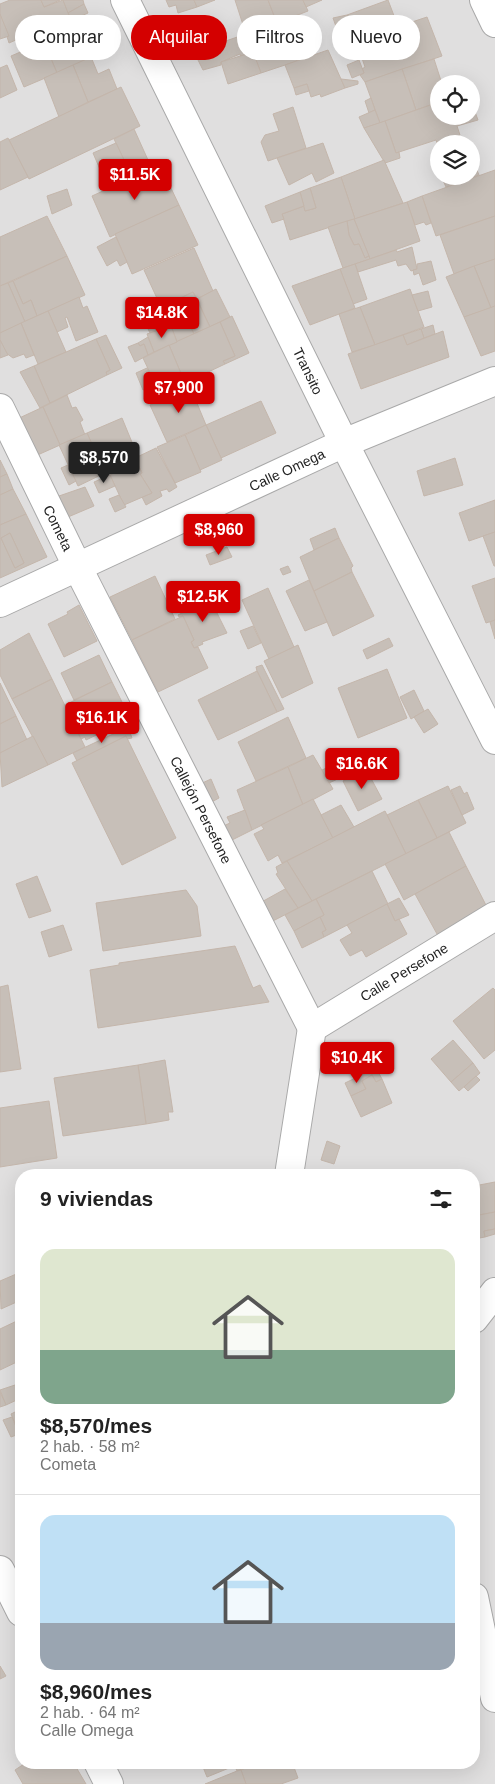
<!DOCTYPE html>
<html lang="es">
<meta charset="utf-8">
<style>
:root{--surface:#fff;--page:#f2f2f2;--text:#222;--muted:#767676;--line:#e0e0e0;--accent:#d40000}
body{margin:0;font-family:Arial,sans-serif;background:var(--page);color:var(--text);height:100vh;display:flex;flex-direction:column;font-size:19px;white-space:nowrap}
*{box-sizing:border-box;margin:0}
p{font-size:16px;color:var(--muted)}
.icon{flex:none;width:28px;height:28px;fill:none;stroke:currentColor;stroke-width:2;stroke-linecap:round;stroke-linejoin:round}
.map{position:relative;flex:1;overflow:hidden}
.side{position:absolute;left:15px;top:1169px;width:465px;height:600px;display:flex;flex-direction:column;background:var(--surface);border-radius:20px;box-shadow:0 5px 20px #0002}
.side>*{flex:none}
.top-card{position:absolute;left:15px;top:15px;width:465px;height:45px;display:flex;gap:10px}
.controls{position:absolute;left:430px;top:75px;display:grid;gap:10px}
.controls a{display:grid;place-items:center;width:50px;height:50px;border-radius:50%;background:var(--surface);box-shadow:0 5px 20px #0002;font-size:25px}
.price{position:absolute;translate:-50% -42px;padding:0 11px;border-radius:5px;background:var(--accent);color:#fff;font-size:16px;line-height:32px;filter:drop-shadow(0 1px 2px #0008)}
.price::after{content:'';position:absolute;left:50%;top:30px;width:15px;height:11px;margin-left:-8px;background:inherit;clip-path:polygon(0 0,100% 0,50% 100%)}
.price.selected{background:#222;color:#fff}
ul{padding:0;list-style:none}
li{display:grid;align-content:center;gap:10px;height:265px;padding:0 25px}
li+li{border-top:1px solid var(--line)}
li span{display:grid;place-items:center;height:155px;border-radius:15px;color:#555}
li>.icon{margin-inline-start:auto}
span .icon{width:90px;height:90px;fill:#fffc;stroke-width:1}
li b{font-size:21px}
h2{display:flex;justify-content:space-between;align-items:center;height:60px;padding:0 25px;font-size:21px}
.chip{padding:0 18px;border-radius:22px;background:var(--surface);box-shadow:0 5px 20px #0002;font-size:18px;line-height:45px}
.chip.selected{background:var(--accent);color:#fff}
.map>svg:first-child{display:block}
.residential{fill:#e0dfdf;fill-rule:evenodd}
.building{fill:#c7bfb8;stroke:#c4b6ab;fill-rule:evenodd}
.lines{fill:none;stroke-linecap:round;stroke-linejoin:round}
.minor-casing{stroke:#a9a9a9;stroke-width:30}
.minor{stroke:#fff;stroke-width:28}
.labels{text-anchor:middle;stroke-width:4.5;stroke-linejoin:round;paint-order:stroke}
.street-label{font-size:14px;fill:#222;stroke:#fff}
</style>
<div class="map">
<svg width="495" height="1784" viewBox="0 0 495 1784">
<rect width="100%" height="100%" fill="#f2efe9"/>
<path class="residential" d="M0,0H495V1784H0ZM439,84H471V116H439ZM439,144H471V176H439ZM21,1175H474V1762H21Z"/>
<g class="building">
<polygon points="10,0 41,0 44,7 63,0 70,16 9,43 0,14 0,4"/>
<polygon points="41,0 60,0 44,7"/>
<polygon points="63,0 83,0 84,4 68,13"/>
<polygon points="166,0 194,0 197,7 178,13 176,5 169,7"/>
<polygon points="194,0 215,0 197,7"/>
<polygon points="235,0 268,0 277,23 246,34"/>
<polygon points="268,0 303,0 308,11 277,23"/>
<polygon points="303,0 322,0 306,7"/>
<polygon points="388,0 396,21 398,20 400,26 427,17 442,56 365,82 360,75 364,73 362,69 365,67 347,15"/>
<polygon points="84,4 88,13 72,20 68,13"/>
<polygon points="0,14 9,36 0,39"/>
<polygon points="347,15 355,36 351,37 350,44 343,46 333,18"/>
<polygon points="76,18 83,33 60,39 55,27"/>
<polygon points="282,21 297,61 261,73 246,34"/>
<polygon points="88,23 91,29 95,28 105,51 94,56 80,27"/>
<polygon points="202,32 205,42 193,46 189,37"/>
<polygon points="83,33 94,56 57,73 44,42 58,36 60,39"/>
<polygon points="246,34 253,52 241,57 240,54 221,62 221,65 203,70 194,52"/>
<polygon points="44,42 57,73 24,87 11,56"/>
<polygon points="328,50 345,88 321,97 320,94 311,97 307,84 294,88 285,65"/>
<polygon points="253,52 261,73 228,84 221,62"/>
<polygon points="91,57 98,74 109,69 117,89 88,102 73,65"/>
<polygon points="434,59 442,84 439,84 439,102 416,110 402,69"/>
<polygon points="359,60 364,73 352,78 347,65"/>
<polygon points="7,65 17,90 0,98 0,68"/>
<polygon points="73,65 88,102 59,117 44,78"/>
<polygon points="402,69 416,110 380,123 365,82"/>
<polygon points="341,79 358,81 358,84 345,88"/>
<polygon points="307,84 309,91 296,95 294,88"/>
<polygon points="121,87 140,126 29,179 9,140"/>
<polygon points="371,98 375,110 369,113 365,101"/>
<polygon points="471,101 478,120 457,126 460,135 437,143 436,140 396,153 385,121 439,102 439,116 471,116"/>
<polygon points="293,107 306,148 268,161 261,142 265,135 279,131 273,114"/>
<polygon points="375,110 380,123 364,128 359,117"/>
<polygon points="385,121 396,153 399,152 400,158 385,163 364,128"/>
<polygon points="134,129 148,160 129,170 114,139"/>
<polygon points="8,138 28,177 0,190 0,142"/>
<polygon points="116,143 132,177 108,188 93,153"/>
<polygon points="323,143 334,173 316,182 312,173 289,185 277,158"/>
<polygon points="471,156 479,175 446,187 441,176 471,176"/>
<polygon points="384,160 403,203 355,219 341,177"/>
<polygon points="160,165 179,205 110,237 92,196"/>
<polygon points="495,170 495,216 436,236 422,196"/>
<polygon points="341,177 355,219 290,240 282,214 304,206 305,211 316,208 310,188"/>
<polygon points="310,188 316,208 305,211 300,192"/>
<polygon points="67,189 72,205 52,214 47,196"/>
<polygon points="300,192 304,206 282,214 284,219 272,223 265,206"/>
<polygon points="422,196 431,223 426,225 424,222 415,225 407,202"/>
<polygon points="407,202 420,241 370,259 354,219"/>
<polygon points="179,205 198,245 132,274 115,234"/>
<polygon points="47,216 67,256 0,286 0,237"/>
<polygon points="495,216 495,259 454,274 440,235"/>
<polygon points="354,219 369,256 365,258 359,244 354,245 349,235 347,221"/>
<polygon points="347,221 349,235 354,245 359,244 365,258 369,256 370,259 343,268 328,227"/>
<polygon points="116,237 127,262 120,266 117,260 107,266 97,247"/>
<polygon points="412,247 417,269 411,271 406,264 398,266 396,260 358,272 355,264 396,250 397,252"/>
<polygon points="194,248 213,291 197,299 193,292 161,307 144,270"/>
<polygon points="67,256 85,295 37,316 31,300 23,304 13,281"/>
<polygon points="495,259 495,306 491,308 474,266"/>
<polygon points="431,261 436,280 423,285 419,273 414,275 413,270 417,269 417,264"/>
<polygon points="355,264 367,299 353,304 340,269"/>
<polygon points="474,266 491,308 464,317 446,277"/>
<polygon points="340,269 355,308 310,325 292,286"/>
<polygon points="13,281 23,304 31,300 37,316 25,322 8,283"/>
<polygon points="8,283 25,322 0,333 0,286"/>
<polygon points="216,289 230,317 210,327 197,299"/>
<polygon points="410,289 424,327 375,345 360,307"/>
<polygon points="428,291 432,307 418,311 412,295"/>
<polygon points="193,292 210,327 194,334 177,300"/>
<polygon points="79,297 83,308 87,306 98,332 76,341 67,317 65,318 68,327 57,332 48,311"/>
<polygon points="177,300 194,334 177,342 171,326 150,333 142,316"/>
<polygon points="495,306 495,351 481,356 464,317"/>
<polygon points="360,307 375,345 352,352 339,314"/>
<polygon points="48,311 66,352 38,364 21,323"/>
<polygon points="232,316 249,353 225,364 223,361 235,356 220,322"/>
<polygon points="220,322 235,356 223,361 225,364 185,383 169,345"/>
<polygon points="21,323 34,355 26,358 24,354 13,358 6,353 0,340 0,333"/>
<polygon points="433,325 435,334 424,338 421,329"/>
<polygon points="171,326 177,342 154,352 147,334"/>
<polygon points="421,329 424,338 407,345 403,335"/>
<polygon points="443,331 449,357 361,389 348,354 403,335 407,345"/>
<polygon points="106,335 122,368 107,375 106,372 110,370 96,339"/>
<polygon points="148,337 154,352 148,355 144,344 140,346 138,343"/>
<polygon points="96,339 110,370 106,372 107,375 50,403 34,366"/>
<polygon points="0,340 8,355 0,358"/>
<polygon points="138,343 140,346 144,344 148,355 135,362 128,347"/>
<polygon points="169,345 185,383 160,394 143,358"/>
<polygon points="34,366 50,403 40,408 20,372"/>
<polygon points="147,368 155,385 143,390 136,373"/>
<polygon points="197,384 201,392 194,396 206,425 167,442 150,405"/>
<polygon points="67,395 72,408 76,407 83,420 80,422 85,435 60,445 43,407"/>
<polygon points="261,401 276,433 221,458 206,425"/>
<polygon points="43,407 60,445 33,457 15,420"/>
<polygon points="122,418 136,452 132,454 134,459 105,473 87,433"/>
<polygon points="206,425 222,460 200,470 185,435"/>
<polygon points="87,433 105,473 78,486 59,445"/>
<polygon points="185,435 201,472 175,483 157,447"/>
<polygon points="156,448 177,487 169,492 167,489 160,491 162,496 146,505 142,497 152,493 140,474 142,473 135,458"/>
<polygon points="455,458 463,485 424,496 417,471"/>
<polygon points="0,460 7,474 0,477"/>
<polygon points="137,462 142,473 140,474 152,493 124,505 110,475"/>
<polygon points="68,465 76,481 69,485 61,468"/>
<polygon points="7,474 13,489 0,495 0,477"/>
<polygon points="110,475 115,486 99,493 94,482"/>
<polygon points="85,487 94,506 68,517 59,496"/>
<polygon points="13,489 26,514 0,525 0,495"/>
<polygon points="119,495 126,507 115,512 109,499"/>
<polygon points="495,500 495,532 469,541 459,513"/>
<path d="M26,514L47,557L0,578V525ZM10,533L24,563L15,568L1,538Z"/>
<polygon points="335,528 339,538 314,550 310,539"/>
<polygon points="495,532 495,566 494,566 483,536"/>
<polygon points="10,533 24,563 15,568 1,538"/>
<polygon points="339,538 353,566 351,568 352,572 314,591 300,557"/>
<polygon points="227,547 232,557 210,565 206,555"/>
<polygon points="288,566 291,572 283,575 280,569"/>
<polygon points="352,572 374,616 333,636 314,591"/>
<polygon points="155,576 175,619 132,640 110,597"/>
<polygon points="495,578 495,620 486,623 472,586"/>
<polygon points="309,580 327,622 305,631 286,591"/>
<polygon points="268,588 294,647 269,659 242,600"/>
<polygon points="210,599 227,633 202,642 203,644 194,648 191,642 194,640 183,616 179,617 178,615"/>
<polygon points="79,605 97,641 64,657 48,624 68,614 67,612"/>
<polygon points="183,616 194,640 191,642 194,648 198,647 208,668 158,692 132,640"/>
<polygon points="495,620 495,639 490,622"/>
<polygon points="253,626 261,643 248,649 240,631"/>
<polygon points="29,633 52,679 12,699 0,675 0,650"/>
<polygon points="389,638 393,646 367,659 363,650"/>
<polygon points="298,645 313,683 282,698 264,661"/>
<polygon points="99,655 112,682 74,700 61,673"/>
<polygon points="262,665 284,709 277,712 257,671 256,667"/>
<polygon points="387,669 407,718 358,738 338,688"/>
<polygon points="257,671 277,712 218,740 198,700"/>
<polygon points="52,679 85,747 48,765 12,699"/>
<polygon points="112,682 126,710 90,728 88,724 77,730 65,705"/>
<polygon points="0,683 16,716 0,724"/>
<polygon points="414,690 424,711 411,719 400,697"/>
<polygon points="428,709 438,724 424,733 414,717"/>
<polygon points="16,716 27,740 0,753 0,724"/>
<polygon points="288,717 306,758 256,781 238,742"/>
<polygon points="109,718 113,727 86,740 85,737 81,739 77,730 88,724 90,728"/>
<polygon points="128,727 132,738 127,739 126,736 77,761 73,753"/>
<polygon points="33,736 48,765 2,787 0,753"/>
<polygon points="126,736 176,838 122,865 72,763"/>
<polygon points="313,755 333,789 303,805 288,767"/>
<polygon points="338,763 344,776 329,783 322,770"/>
<polygon points="288,767 303,805 252,830 237,790"/>
<polygon points="366,769 382,799 358,811 343,781"/>
<polygon points="211,779 219,798 206,805 198,785"/>
<polygon points="448,786 466,823 437,838 418,800"/>
<polygon points="460,786 464,794 467,792 474,809 462,815 451,790"/>
<polygon points="313,799 333,838 282,863 278,855 268,861 254,834 264,829 261,825"/>
<polygon points="418,800 437,838 406,854 387,815"/>
<polygon points="341,805 354,827 333,838 321,815"/>
<polygon points="245,810 252,830 224,844 217,829 230,823 227,817"/>
<polygon points="385,811 406,854 312,901 287,861"/>
<polygon points="449,832 466,866 404,900 385,864"/>
<polygon points="287,861 312,901 298,908 276,874 278,873 276,867"/>
<polygon points="466,866 491,915 442,943 415,894"/>
<polygon points="372,871 388,904 324,937 322,932 326,930 320,917 324,915 316,899"/>
<polygon points="37,876 51,911 29,918 16,884"/>
<polygon points="285,889 298,908 269,923 258,904"/>
<polygon points="186,890 197,906 201,936 103,951 96,903"/>
<polygon points="399,898 409,915 395,921 387,904"/>
<polygon points="316,899 324,915 294,931 285,915"/>
<polygon points="387,904 395,921 399,919 407,934 366,957 362,950 350,956 340,940 352,933 347,925"/>
<polygon points="320,917 326,930 322,932 324,937 302,948 294,931"/>
<polygon points="63,925 72,950 49,957 41,932"/>
<polygon points="235,946 253,988 260,985 269,1002 98,1028 90,970 119,965 119,963"/>
<polygon points="8,985 21,1069 0,1072 0,987"/>
<polygon points="493,988 495,990 495,1050 484,1059 453,1021"/>
<polygon points="453,1040 473,1063 451,1082 431,1059"/>
<polygon points="165,1060 173,1112 168,1112 169,1120 146,1124 138,1065"/>
<polygon points="473,1063 480,1073 459,1091 451,1082"/>
<polygon points="138,1065 146,1124 63,1136 54,1078"/>
<polygon points="376,1068 382,1079 376,1082 370,1071"/>
<polygon points="370,1071 372,1075 362,1081 366,1089 351,1096 345,1083"/>
<polygon points="372,1075 376,1082 382,1079 392,1103 361,1117 351,1096 366,1089 362,1081"/>
<polygon points="476,1076 480,1080 468,1091 464,1087"/>
<polygon points="49,1101 57,1158 0,1167 0,1108"/>
<polygon points="327,1141 340,1146 334,1164 321,1160"/>
<polygon points="495,1182 495,1212 474,1216 474,1186"/>
<polygon points="495,1212 495,1229 484,1231 485,1237 474,1239 474,1216"/>
<polygon points="495,1229 495,1234 485,1237 484,1231"/>
<polygon points="21,1272 21,1300 1,1309 0,1281"/>
<polygon points="21,1319 21,1360 0,1370 0,1329"/>
<polygon points="21,1383 21,1398 6,1405 0,1390"/>
<polygon points="0,1392 6,1405 0,1407"/>
<polygon points="21,1409 21,1437 11,1414"/>
<polygon points="12,1417 19,1434 11,1437 3,1420"/>
<polygon points="0,1666 6,1676 0,1679"/>
<polygon points="27,1762 73,1762 86,1784 23,1784 15,1770"/>
<polygon points="201,1762 233,1762 234,1766 207,1777"/>
<polygon points="233,1762 259,1762 237,1771"/>
<polygon points="259,1762 292,1762 298,1778 281,1784 246,1784 241,1770"/>
<polygon points="241,1770 246,1784 205,1784 237,1771"/>
</g>
<g class="lines">
<defs>
<g id="minor">
<polyline points="125,0 344,443 495,740"/>
<polyline points="484,0 495,23"/>
<polyline points="0,408 77,566 312,1028"/>
<polyline points="0,603 344,443 495,381"/>
<polyline points="312,1028 495,916"/>
<polyline points="289,1175 312,1028"/>
<polyline points="474,1319 495,1292"/>
<polyline points="0,1570 21,1612"/>
<polyline points="474,1597 495,1698"/>
<polyline points="98,1762 109,1784"/>
</g>
</defs>
<use href="#minor" class="minor-casing"/>
<use href="#minor" class="minor"/>
</g>
<g class="labels">
<g class="street-label">
<text transform="translate(308 371) rotate(64)" y="5">Transito</text>
<text transform="translate(287 470) rotate(-25)" y="5">Calle Omega</text>
<text transform="translate(58 528) rotate(64)" y="5">Cometa</text>
<text transform="translate(201 810) rotate(63)" y="5">Callejón Persefone</text>
<text transform="translate(404 972) rotate(-31)" y="5">Calle Persefone</text>
</g>
</g>
</svg>
<div class="controls">
<a><svg class="icon" aria-label="locate" viewBox="0 0 24 24"><circle cx="12" cy="12" r="6"/><path d="M12 2v4M12 18v4M2 12h4M18 12h4"/></svg></a>
<a><svg class="icon" aria-label="layers" viewBox="0 0 24 24"><path d="M12 4l9 5-9 5-9-5zM3 14l9 5 9-5"/></svg></a>
</div>
<b class="price" style="left:135px;top:201px">$11.5K</b>
<b class="price" style="left:162px;top:339px">$14.8K</b>
<b class="price" style="left:179px;top:414px">$7,900</b>
<b class="price selected" style="left:104px;top:484px">$8,570</b>
<b class="price" style="left:219px;top:556px">$8,960</b>
<b class="price" style="left:203px;top:623px">$12.5K</b>
<b class="price" style="left:102px;top:744px">$16.1K</b>
<b class="price" style="left:362px;top:790px">$16.6K</b>
<b class="price" style="left:357px;top:1084px">$10.4K</b>
<div class="top-card">
<a class="chip">Comprar</a>
<a class="chip selected">Alquilar</a>
<a class="chip">Filtros</a>
<a class="chip">Nuevo</a>
</div>
<section class="side">
<h2>9 viviendas<svg class="icon" aria-label="filters" viewBox="0 0 24 24"><path d="M4 7h16M4 17h16"/><circle cx="9" cy="7" r="2"/><circle cx="15" cy="17" r="2"/></svg></h2>
<ul>
<li><span style="background:linear-gradient(#dfe7d0 65%,#7fa58c 0)"><svg class="icon" aria-label="home" viewBox="0 0 24 24"><path d="M3 11l9-7 9 7M6 9v11h12V9"/></svg></span><div><b>$8,570/mes</b><p>2 hab. · 58 m²</p><p>Cometa</p></div></li>
<li><span style="background:linear-gradient(#bfe0f5 70%,#9aa5b1 0)"><svg class="icon" aria-label="home" viewBox="0 0 24 24"><path d="M3 11l9-7 9 7M6 9v11h12V9"/></svg></span><div><b>$8,960/mes</b><p>2 hab. · 64 m²</p><p>Calle Omega</p></div></li>
</ul>
</section>
</div>
